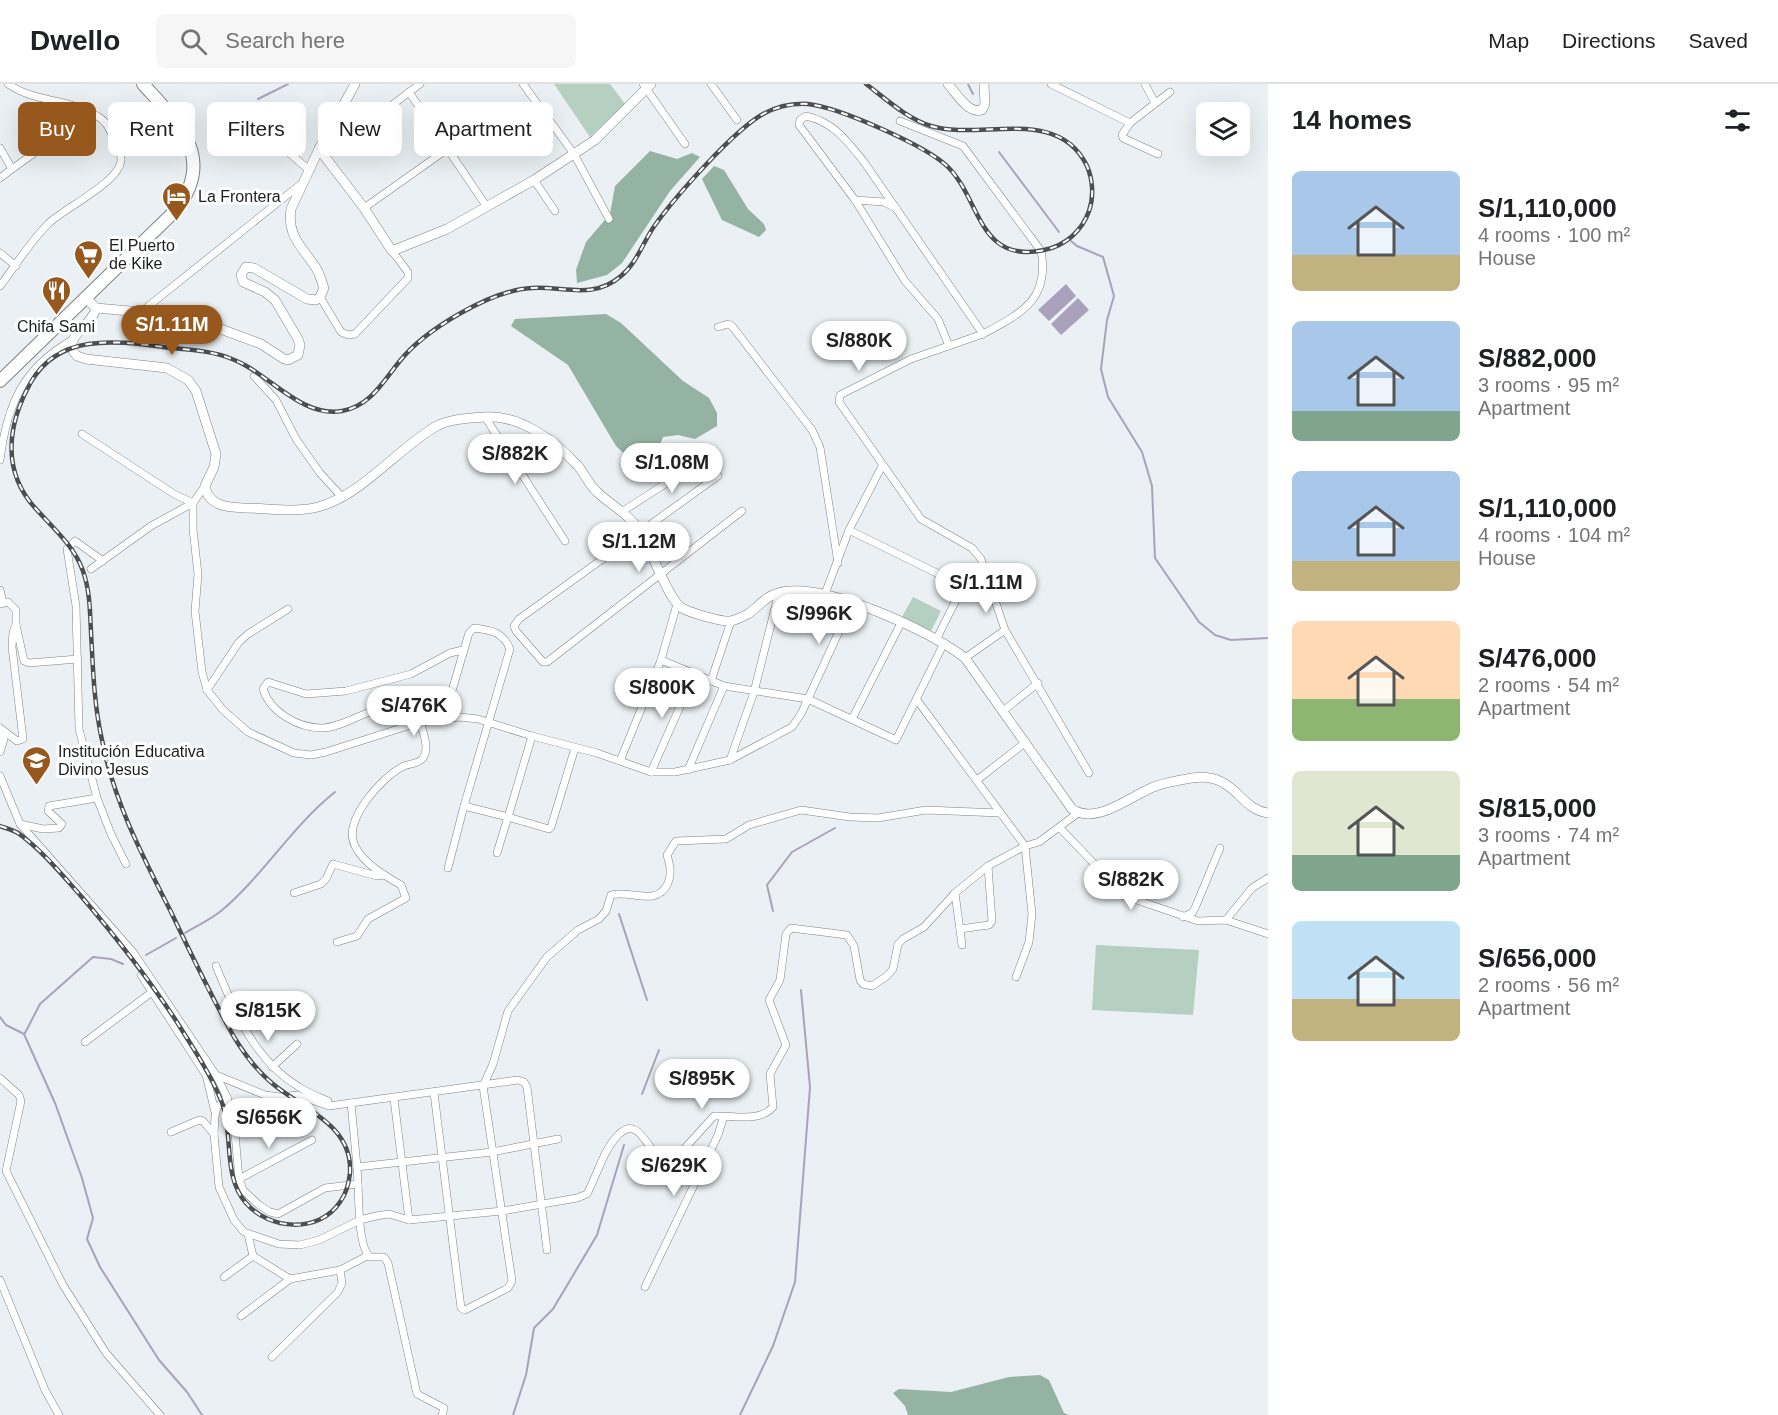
<!DOCTYPE html>
<meta charset="utf-8">
<style>
:root{--surface:#fff;--page:#f6f6f6;--text:#202124;--muted:#757577;--line:#e0e0e0;--accent:#96581d}
body{margin:0;font-family:Arial,sans-serif;background:var(--page);color:var(--text);height:100vh;display:flex;flex-direction:column;font-size:22px;white-space:nowrap}
*{box-sizing:border-box;margin:0}
p{font-size:20px;color:var(--muted)}
.icon{flex:none;width:33px;height:33px;fill:none;stroke:currentColor;stroke-width:2;stroke-linecap:round;stroke-linejoin:round}
.map{position:relative;flex:1;overflow:hidden}
.sheet{display:flex;flex-direction:column;background:var(--surface);width:510px}
.sheet>*{flex:none}
.top-card{position:absolute;left:18px;top:18px;width:570px;height:54px;display:flex;gap:12px}
.tools{position:absolute;left:1196px;top:18px;display:grid;gap:12px}
.tools a{display:grid;place-items:center;width:54px;height:54px;border-radius:9px;background:var(--surface);box-shadow:0 6px 24px #0002;font-size:30px}
.price{position:absolute;translate:-50% -51px;padding:0 14px;border-radius:21px;background:#fff;color:#222;font-size:20px;line-height:39px;filter:drop-shadow(0 2px 3px #0008)}
.price::after{content:'';position:absolute;left:50%;top:36px;width:18px;height:14px;margin-left:-9px;background:inherit;clip-path:polygon(0 0,100% 0,50% 100%)}
.price.selected{background:var(--accent);color:#fff}
ul{padding:0;list-style:none}
li{display:flex;align-items:center;gap:18px;height:150px;padding:0 24px}
li span{display:grid;place-items:center;flex:none;width:168px;height:120px;border-radius:9px;color:#555}
li>.icon{margin-inline-start:auto}
span .icon{width:72px;height:72px;fill:#fffc;stroke-width:1}
li b{font-size:26px}
h2{display:flex;justify-content:space-between;align-items:center;height:72px;padding:0 24px;font-size:26px}
.pill{padding:0 21px;border-radius:9px;background:var(--surface);box-shadow:0 6px 24px #0002;font-size:21px;line-height:54px}
.pill.selected{background:var(--accent);color:#fff}
header{display:flex;align-items:center;gap:36px;box-sizing:border-box;height:84px;padding:0 30px;background:var(--surface);border-bottom:2px solid var(--line)}
header strong{font-size:28px}
nav{display:flex;gap:33px;margin-inline-start:auto;font-size:21px}
.search{width:420px;height:54px;background:var(--page);display:flex;align-items:center;gap:15px;box-sizing:border-box;padding:0 21px;border-radius:9px;color:var(--muted);font-size:22px}
main{display:flex;flex:1;min-height:0}
.map>svg:first-child{display:block}
.green{fill:#b5cfc1}
.forest{fill:#94b3a2}
.water{fill:#aaa1bd}
.lines{fill:none;stroke-linecap:round;stroke-linejoin:round}
.stream{stroke:#aaa1bd;stroke-width:2}
.street-casing{stroke:#7d8385;stroke-width:8}
.secondary-casing{stroke:#7d8385;stroke-width:10}
.highway-casing{stroke:#7d8385;stroke-width:14}
.street{stroke:#fff;stroke-width:7}
.secondary{stroke:#fff;stroke-width:9}
.highway{stroke:#fff;stroke-width:12}
.rail-casing{stroke:#4c4f51;stroke-width:4.5}
.rail{stroke:#fff;stroke-width:2;stroke-dasharray:7;stroke-linecap:butt}
.labels{text-anchor:middle;stroke-width:6;stroke-linejoin:round;paint-order:stroke}
.poi-label{font-size:16px;fill:#1b1d1e;stroke:#fff;text-anchor:start}
</style>
<header>
<strong>Dwello</strong>
<div class="search"><svg class="icon" aria-label="search" viewBox="0 0 24 24"><circle cx="10" cy="10" r="6"/><path d="M15 15l6 6"/></svg>Search here</div>
<nav><a>Map</a><a>Directions</a><a>Saved</a></nav>
</header>
<main>
<div class="map">
<svg width="1268" height="1331" viewBox="0 0 1268 1331">
<rect width="100%" height="100%" fill="#eaf0f3"/>
<g class="green">
<polygon points="554,0 610,0 625,20 590,53"/>
<polygon points="913,513 941,527 931,547 902,533"/>
<polygon points="1096,861 1199,866 1193,931 1092,926"/>
</g>
<g class="forest">
<polygon points="650,67 677,75 692,69 700,73 670,107 622,179 607,191 577,199 576,186 586,158 610,130 615,102"/>
<polygon points="714,82 724,86 748,125 764,140 766,146 759,153 722,136 702,95"/>
<polygon points="606,230 621,239 683,297 709,314 717,329 717,342 695,355 678,351 663,353 656,370 654,390 649,394 616,362 568,281 511,242 515,235"/>
<polygon points="1040,1291 1049,1296 1064,1329 1069,1331 908,1331 905,1322 893,1309 899,1305 951,1308 1009,1293"/>
</g>
<g class="water">
<polygon points="1066,200 1076,212 1049,237 1038,226"/>
<polygon points="1078,214 1089,226 1061,251 1051,240"/>
</g>
<g class="lines">
<g class="stream">
<polyline points="968,0 973,10"/>
<polyline points="258,15 288,0"/>
<polyline points="999,68 1059,148"/>
<polyline points="1071,157 1077,162 1103,173 1114,212 1107,236 1101,285 1108,313 1142,368 1152,402 1155,474 1199,538 1215,551 1231,556 1268,554"/>
<polyline points="773,827 767,801 792,768 835,744"/>
<polyline points="619,830 647,916"/>
<path d="M185,849C196,842 210,836 221,827C263,792 292,742 335,708"/>
<polyline points="146,871 176,854"/>
<polyline points="0,933 6,941 24,950 55,1019 82,1094 93,1134 87,1155 100,1183 159,1276 187,1308 202,1331"/>
<polyline points="25,949 40,920 93,873 111,875 123,880"/>
<polyline points="642,1010 659,966"/>
<polyline points="513,1331 526,1291 534,1244 553,1225 597,1151 624,1061"/>
<polyline points="740,1331 773,1262 795,1198 810,1003 801,906"/>
</g>
<defs>
<g id="street">
<polyline points="523,0 574,70 609,135"/>
<polyline points="643,0 685,60"/>
<polyline points="711,0 737,36"/>
<polyline points="1051,0 1130,39 1170,8"/>
<polyline points="1145,0 1155,19"/>
<polyline points="409,8 487,123"/>
<path d="M900,37L963,62L1041,167C1050,215 1022,229 983,250L864,78C847,57 834,38 806,32L800,36L799,41L855,116L905,197L938,235L949,262"/>
<polyline points="1130,39 1122,51 1123,54 1158,70"/>
<polyline points="272,54 309,86"/>
<polyline points="0,64 12,85 0,94"/>
<polyline points="324,72 420,0"/>
<polyline points="12,85 51,57"/>
<polyline points="534,96 555,127"/>
<polyline points="855,116 884,118 896,124"/>
<polyline points="364,124 487,37"/>
<polyline points="0,169 16,182"/>
<path d="M0,202C15,182 30,158 48,140C64,124 122,97 121,75C121,69 117,63 115,58C110,47 108,38 97,32C69,14 35,19 8,0"/>
<polyline points="320,213 341,248 348,251 355,250 408,194 408,188 392,167"/>
<polyline points="141,228 301,100"/>
<polyline points="718,243 728,240 732,242 812,346 820,363 838,479"/>
<polyline points="983,250 911,275 840,311 839,318 921,435 972,464 981,475 1005,546 1089,689"/>
<polyline points="254,292 276,316 296,355 320,389 341,412"/>
<polyline points="485,333 565,457"/>
<polyline points="82,350 174,410 193,419"/>
<path d="M0,376C7,321 22,285 72,256"/>
<polyline points="718,392 519,535 514,542 516,547 543,578 547,578 742,427"/>
<polyline points="193,419 193,445 198,490 195,527 202,588 207,606 223,626 248,648 294,669 311,671 326,668 420,638 459,633 478,635 532,652 597,669 651,688 675,688 730,676 792,643 801,630 853,517"/>
<polyline points="623,427 696,380"/>
<polyline points="849,446 959,500 961,506 936,556"/>
<polyline points="103,477 75,457 67,465 76,522 79,645 97,714 111,750 126,780"/>
<polyline points="91,485 151,442 193,419 205,402"/>
<polyline points="0,506 3,518"/>
<polyline points="825,510 849,446 882,382"/>
<polyline points="0,520 8,518 16,526 16,541 24,577 29,579 78,575"/>
<polyline points="965,574 1005,546"/>
<polyline points="661,576 677,520"/>
<polyline points="711,597 731,537"/>
<polyline points="207,606 239,558 248,550 288,525"/>
<path d="M451,610C423,613 397,620 370,628C355,633 337,644 322,644C298,644 270,628 263,605L268,598L306,610L346,607L411,590L450,569L463,566"/>
<polyline points="917,616 1025,762 1032,830 1029,858 1016,893"/>
<polyline points="1003,627 1038,599"/>
<path d="M454,633L451,610L469,549L474,544C491,546 503,548 510,565L464,722L508,733L532,652"/>
<polyline points="852,635 901,539"/>
<polyline points="0,644 17,657 23,655 12,563 13,548 16,541"/>
<polyline points="0,645 4,655 0,668"/>
<polyline points="730,676 754,608 779,508"/>
<polyline points="620,677 661,576 724,602 808,615 896,656 944,559"/>
<polyline points="688,686 724,602"/>
<polyline points="651,688 694,591"/>
<path d="M0,692L20,740L133,868L216,991L227,1013L234,1038L239,1095L243,1106L259,1121L270,1128L278,1130L325,1104L358,1100C359,1117 358,1163 370,1173H384L388,1179L417,1310L444,1324L442,1331"/>
<polyline points="977,696 1026,658"/>
<polyline points="20,740 43,745 59,744 62,740 48,727 49,722 97,714"/>
<polyline points="1060,744 1125,812 1198,837 1226,836 1268,850"/>
<polyline points="497,769 508,733 549,745 551,743 575,664"/>
<polyline points="448,784 464,722"/>
<polyline points="294,809 321,800 326,795 333,780 377,792 384,791"/>
<polyline points="955,809 962,861"/>
<polyline points="1183,833 1192,829 1195,824 1220,764"/>
<polyline points="1226,836 1252,804 1268,794"/>
<polyline points="960,845 989,841 992,837 988,782"/>
<path d="M337,858L357,852L368,835L406,814L401,801C385,792 363,779 355,762C342,737 381,694 402,683C408,679 418,681 423,674C430,665 423,648 420,638"/>
<path d="M216,882C235,928 254,976 299,1003C308,1009 319,1013 328,1017"/>
<polyline points="141,891 206,991 215,1028"/>
<polyline points="85,958 152,908"/>
<polyline points="272,983 297,960"/>
<polyline points="216,991 265,1011 280,1013 297,1011 329,1022 518,996 524,998 527,1003 547,1166"/>
<polyline points="0,994 19,1011 21,1017 6,1087 63,1201 106,1269 160,1331"/>
<path d="M434,1009L461,1224L465,1226L508,1204L512,1197L483,1002L493,980L508,927L547,873L578,846L599,835L606,827L611,811C629,805 657,824 668,799C672,789 670,781 667,771L676,757L726,755L749,741L801,726L850,733L878,734L926,726L1000,729"/>
<path d="M227,1013L217,1023L215,1033L214,1050L219,1103L234,1136L244,1148L279,1160L300,1161L319,1156L360,1136L376,1132L389,1130L409,1136L502,1127L577,1114L587,1110C597,1091 603,1067 618,1051C637,1032 645,1060 657,1071C662,1075 668,1076 674,1076L714,1032C733,1031 759,1039 773,1023L770,990L786,961L769,916L780,896L786,850L791,844L847,851L854,862L860,896L863,900L872,902L887,892L893,885L898,860L903,855L924,843L955,809L988,782L1025,762L1039,758L1078,729"/>
<polyline points="394,1015 409,1136"/>
<polyline points="351,1019 357,1083"/>
<polyline points="171,1048 199,1036 203,1037 214,1050"/>
<polyline points="239,1095 312,1056"/>
<polyline points="358,1100 357,1083 492,1068 558,1055"/>
<polyline points="248,1150 253,1172"/>
<polyline points="224,1193 253,1172 290,1195 340,1186 367,1172"/>
<polyline points="0,1196 45,1306 59,1331"/>
<polyline points="645,1203 718,1051 724,1032"/>
<polyline points="241,1232 290,1195"/>
<polyline points="272,1273 338,1208 342,1199 340,1186"/>
</g>
<g id="secondary">
<path d="M948,0C957,10 968,30 982,26L985,20L984,0"/>
<polyline points="319,65 364,124 392,167 447,145 534,96 595,56 651,0"/>
<path d="M86,214L96,224C92,241 72,247 71,264L77,272L86,275L167,284L188,296L196,307L216,370L214,383L205,402C208,422 227,423 244,424C268,424 295,429 318,423C362,411 396,366 435,343C448,335 469,334 484,333C520,330 555,357 578,382C585,390 589,401 597,408C612,422 629,430 641,448C650,464 669,517 682,524C691,529 721,538 731,537C736,536 744,532 748,530C758,523 766,512 778,509C821,496 931,547 965,574L1072,725C1097,742 1131,711 1156,702C1167,698 1180,696 1192,694C1236,688 1238,725 1268,729"/>
<path d="M96,224L141,228L207,240L261,260L284,275L288,276L298,271L300,261L298,255L275,216L265,208L243,198L241,191L246,183L254,184L307,215L316,216L320,213L324,204C321,196 319,187 314,181C301,162 287,151 291,125L319,65L355,0"/>
</g>
<path id="highway" d="M0,297L176,126C217,73 178,39 143,0"/>
</defs>
<use href="#street" class="street-casing"/>
<use href="#secondary" class="secondary-casing"/>
<use href="#highway" class="highway-casing"/>
<use href="#street" class="street"/>
<use href="#secondary" class="secondary"/>
<use href="#highway" class="highway"/>
<defs>
<path id="rail" d="M0,742C14,747 15,746 27,756C47,772 64,793 81,812C116,853 145,890 175,935C191,961 209,987 221,1016C234,1049 222,1092 246,1119C269,1146 319,1150 340,1118C346,1110 349,1098 350,1089C353,1041 303,1025 273,1000C257,987 245,971 234,953C211,912 191,870 171,828C143,773 114,718 102,656C94,621 93,585 91,548C90,528 90,507 83,487C74,462 54,445 37,426C1,388 7,341 31,298C61,246 122,258 172,264C192,266 213,267 232,275C268,288 300,334 342,327C370,322 383,298 399,278C424,246 491,206 532,204C564,202 593,216 621,192C637,179 643,158 655,141C676,112 733,47 763,30C776,23 792,19 808,20C838,23 927,62 948,83C981,116 978,180 1044,166C1065,162 1082,147 1089,127C1094,113 1093,96 1087,82C1058,21 980,57 931,42C906,34 886,15 866,0"/>
</defs>
<use href="#rail" class="rail-casing"/>
<use href="#rail" class="rail"/>
</g>
<defs>
<symbol id="hotel-pin" viewBox="-11 -11 22 30"><path d="M0 17L-7.5 6A9.5 9.5 0 1 1 7.5 6Z" fill="#96581d" stroke="#fff"/><path d="M-6-4.5h1.5V1H6V5H4.5V3h-9V5H-6ZM-4 0a1.8 1.8 0 1 1 3.6 0ZM.5 0V-2.5h3Q6-2.5 6 0Z" fill="#fff"/></symbol>
<symbol id="supermarket-pin" viewBox="-11 -11 22 30"><path d="M0 17L-7.5 6A9.5 9.5 0 1 1 7.5 6Z" fill="#96581d" stroke="#fff"/><path d="M-6-5.5h2.5l.6 2H6L4.5 2H-2.5L-4.4-4H-6ZM-1.5 3.2a1.3 1.3 0 1 0 .1 0ZM3 3.2a1.3 1.3 0 1 0 .1 0Z" fill="#fff"/></symbol>
<symbol id="restaurant-pin" viewBox="-11 -11 22 30"><path d="M0 17L-7.5 6A9.5 9.5 0 1 1 7.5 6Z" fill="#96581d" stroke="#fff"/><path d="M-5-6h1v4h1v-4h1v4h1v-4h1v5L-1.5 .5V6h-2V.5L-5-1ZM5-6V6H3V1.5H1.5Q1.5-4 5-6Z" fill="#fff"/></symbol>
<symbol id="school-pin" viewBox="-11 -11 22 30"><path d="M0 17L-7.5 6A9.5 9.5 0 1 1 7.5 6Z" fill="#96581d" stroke="#fff"/><path d="M0-5L7-2L0 1L-7-2ZM-4 1L0 2.5L4 1V4Q0 6-4 4Z" fill="#fff"/></symbol>
</defs>
<g fill-rule="evenodd">
<use href="#hotel-pin" x="160" y="96" width="33" height="45"/>
<use href="#supermarket-pin" x="72" y="154" width="33" height="45"/>
<use href="#restaurant-pin" x="40" y="190" width="33" height="45"/>
<use href="#school-pin" x="20" y="660" width="33" height="45"/>
</g>
<g class="labels">
<g class="poi-label">
<text x="198" y="118">La Frontera</text>
<text x="109" y="167">El Puerto<tspan x="109" dy="18">de Kike</tspan></text>
<text x="56" y="248" text-anchor="middle">Chifa Sami</text>
<text x="58" y="673">Institución Educativa<tspan x="58" dy="18">Divino Jesus</tspan></text>
</g>
</g>
</svg>
<div class="tools">
<a><svg class="icon" aria-label="layers" viewBox="0 0 24 24"><path d="M12 4l9 5-9 5-9-5zM3 14l9 5 9-5"/></svg></a>
</div>
<b class="price selected" style="left:172px;top:272px">S/1.11M</b>
<b class="price" style="left:859px;top:288px">S/880K</b>
<b class="price" style="left:515px;top:401px">S/882K</b>
<b class="price" style="left:672px;top:410px">S/1.08M</b>
<b class="price" style="left:639px;top:489px">S/1.12M</b>
<b class="price" style="left:986px;top:530px">S/1.11M</b>
<b class="price" style="left:819px;top:561px">S/996K</b>
<b class="price" style="left:662px;top:635px">S/800K</b>
<b class="price" style="left:414px;top:653px">S/476K</b>
<b class="price" style="left:1131px;top:827px">S/882K</b>
<b class="price" style="left:268px;top:958px">S/815K</b>
<b class="price" style="left:702px;top:1026px">S/895K</b>
<b class="price" style="left:269px;top:1065px">S/656K</b>
<b class="price" style="left:674px;top:1113px">S/629K</b>
<div class="top-card">
<a class="pill selected">Buy</a>
<a class="pill">Rent</a>
<a class="pill">Filters</a>
<a class="pill">New</a>
<a class="pill">Apartment</a>
</div>
</div>
<section class="sheet">
<h2>14 homes<svg class="icon" aria-label="filters" viewBox="0 0 24 24"><path d="M4 7h16M4 17h16"/><circle cx="9" cy="7" r="2"/><circle cx="15" cy="17" r="2"/></svg></h2>
<ul>
<li><span style="background:linear-gradient(#a9c7e8 70%,#c2b280 0)"><svg class="icon" aria-label="home" viewBox="0 0 24 24"><path d="M3 11l9-7 9 7M6 9v11h12V9"/></svg></span><div><b>S/1,110,000</b><p>4 rooms · 100 m²</p><p>House</p></div></li>
<li><span style="background:linear-gradient(#a9c7e8 75%,#7fa58c 0)"><svg class="icon" aria-label="home" viewBox="0 0 24 24"><path d="M3 11l9-7 9 7M6 9v11h12V9"/></svg></span><div><b>S/882,000</b><p>3 rooms · 95 m²</p><p>Apartment</p></div></li>
<li><span style="background:linear-gradient(#a9c7e8 75%,#c2b280 0)"><svg class="icon" aria-label="home" viewBox="0 0 24 24"><path d="M3 11l9-7 9 7M6 9v11h12V9"/></svg></span><div><b>S/1,110,000</b><p>4 rooms · 104 m²</p><p>House</p></div></li>
<li><span style="background:linear-gradient(#ffd9b3 65%,#8fb573 0)"><svg class="icon" aria-label="home" viewBox="0 0 24 24"><path d="M3 11l9-7 9 7M6 9v11h12V9"/></svg></span><div><b>S/476,000</b><p>2 rooms · 54 m²</p><p>Apartment</p></div></li>
<li><span style="background:linear-gradient(#dfe7d0 70%,#7fa58c 0)"><svg class="icon" aria-label="home" viewBox="0 0 24 24"><path d="M3 11l9-7 9 7M6 9v11h12V9"/></svg></span><div><b>S/815,000</b><p>3 rooms · 74 m²</p><p>Apartment</p></div></li>
<li><span style="background:linear-gradient(#bfe0f5 65%,#c2b280 0)"><svg class="icon" aria-label="home" viewBox="0 0 24 24"><path d="M3 11l9-7 9 7M6 9v11h12V9"/></svg></span><div><b>S/656,000</b><p>2 rooms · 56 m²</p><p>Apartment</p></div></li>
</ul>
</section>
</main>
